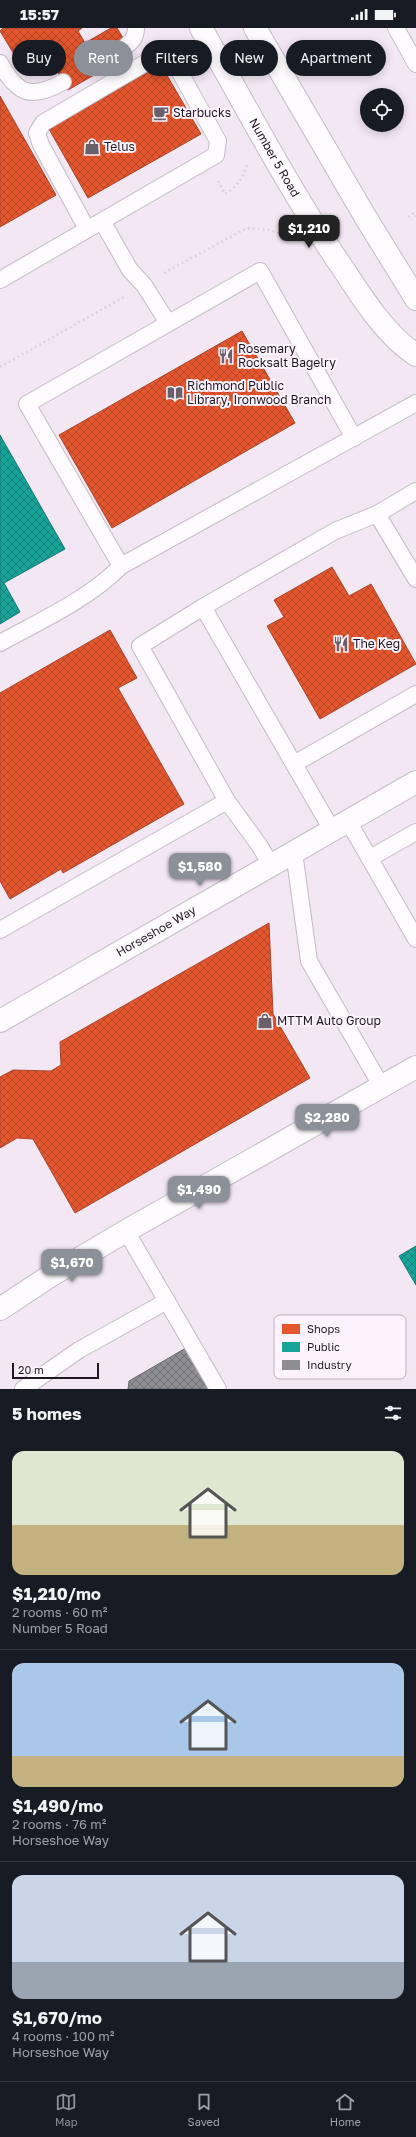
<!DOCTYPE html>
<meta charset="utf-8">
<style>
:root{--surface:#171b24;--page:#242831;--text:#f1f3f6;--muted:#9ea1a6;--line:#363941;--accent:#8c9099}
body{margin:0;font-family:"Golos Text",sans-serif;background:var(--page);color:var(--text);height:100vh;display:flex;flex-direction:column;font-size:15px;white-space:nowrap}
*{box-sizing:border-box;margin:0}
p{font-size:13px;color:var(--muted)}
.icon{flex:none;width:22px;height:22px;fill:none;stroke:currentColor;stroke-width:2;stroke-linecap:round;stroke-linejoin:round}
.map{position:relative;height:1361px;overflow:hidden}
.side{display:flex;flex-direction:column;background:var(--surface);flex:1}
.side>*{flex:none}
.banner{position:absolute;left:12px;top:12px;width:392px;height:36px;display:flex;gap:8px}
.buttons{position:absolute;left:360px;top:60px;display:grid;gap:8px}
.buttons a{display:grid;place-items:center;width:44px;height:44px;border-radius:50%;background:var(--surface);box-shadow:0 2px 10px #0003;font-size:20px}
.scale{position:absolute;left:12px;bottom:10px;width:87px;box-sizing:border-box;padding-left:4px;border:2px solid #201821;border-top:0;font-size:11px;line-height:14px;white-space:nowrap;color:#201821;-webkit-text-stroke:3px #fdf3fe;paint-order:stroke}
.price{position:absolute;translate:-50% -34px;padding:0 9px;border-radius:8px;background:var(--accent);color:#fff;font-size:13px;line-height:26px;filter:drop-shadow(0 1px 2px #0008)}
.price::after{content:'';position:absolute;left:50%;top:24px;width:12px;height:9px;margin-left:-6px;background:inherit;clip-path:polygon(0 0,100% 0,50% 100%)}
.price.current{background:#222;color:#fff}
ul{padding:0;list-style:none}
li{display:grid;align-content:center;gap:8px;height:212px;padding:0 12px}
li+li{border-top:1px solid var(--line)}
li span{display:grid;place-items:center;height:124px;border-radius:12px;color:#555}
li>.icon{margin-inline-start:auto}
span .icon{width:72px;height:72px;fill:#fffc;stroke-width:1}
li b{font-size:17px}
h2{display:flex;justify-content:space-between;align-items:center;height:48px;padding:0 12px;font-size:17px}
.chip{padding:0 14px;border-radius:18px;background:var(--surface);box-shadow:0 2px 10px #0003;font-size:14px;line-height:36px}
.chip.current{background:var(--accent);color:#fff}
.status{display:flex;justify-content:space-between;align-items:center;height:28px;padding:0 20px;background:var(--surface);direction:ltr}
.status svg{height:11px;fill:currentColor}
.dock{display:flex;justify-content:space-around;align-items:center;height:56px;border-top:1px solid var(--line);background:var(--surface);font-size:11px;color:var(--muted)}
.dock a{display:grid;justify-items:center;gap:2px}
.dock .current{color:var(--accent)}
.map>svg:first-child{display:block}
.shops{fill:url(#shops-cross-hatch);stroke:#a9442a}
.public{fill:url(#public-cross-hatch);stroke:#1a7974}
.industry{fill:url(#industry-cross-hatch);stroke:#6c6a70}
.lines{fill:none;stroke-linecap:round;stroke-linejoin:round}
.service-casing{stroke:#c5bbc5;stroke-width:18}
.tertiary-casing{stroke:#c5bbc5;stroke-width:24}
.path{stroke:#dad5da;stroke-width:2.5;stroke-dasharray:2 3;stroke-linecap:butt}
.service{stroke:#fdfbfd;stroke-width:16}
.tertiary{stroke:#fdfbfd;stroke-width:22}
.labels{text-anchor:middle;stroke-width:4;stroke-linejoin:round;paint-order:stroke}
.poi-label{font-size:12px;fill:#201821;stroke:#fdf3fe;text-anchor:start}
.street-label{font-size:12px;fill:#201821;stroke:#fdf3fe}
.key{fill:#fdf3fe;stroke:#bbb1bc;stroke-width:1}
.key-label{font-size:11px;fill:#201821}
</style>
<div class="status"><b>15:57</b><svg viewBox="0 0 49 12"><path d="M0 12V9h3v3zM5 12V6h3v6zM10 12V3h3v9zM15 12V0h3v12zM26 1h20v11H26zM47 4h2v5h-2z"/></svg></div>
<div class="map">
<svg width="416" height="1361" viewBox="0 0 416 1361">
<defs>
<pattern id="shops-cross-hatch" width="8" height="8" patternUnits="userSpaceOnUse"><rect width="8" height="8" fill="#e4572e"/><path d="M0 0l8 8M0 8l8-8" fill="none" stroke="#b84727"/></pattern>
<pattern id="public-cross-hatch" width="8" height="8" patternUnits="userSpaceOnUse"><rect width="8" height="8" fill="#17a398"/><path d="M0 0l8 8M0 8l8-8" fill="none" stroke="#14847c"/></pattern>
<pattern id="industry-cross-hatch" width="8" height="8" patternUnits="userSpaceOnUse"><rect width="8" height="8" fill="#8d8d92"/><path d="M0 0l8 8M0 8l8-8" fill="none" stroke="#737277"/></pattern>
</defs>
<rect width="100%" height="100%" fill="#f3e7f4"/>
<g class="shops">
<polygon points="3,0 82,0 78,3 85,15 111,0 117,0 132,25 68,62 52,34 62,28 55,15 20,36 0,3"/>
<polygon points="161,37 201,106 88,170 49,101"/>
<polygon points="0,68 56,167 0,199"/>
<polygon points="242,303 295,395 112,500 59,407"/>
<polygon points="332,539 349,568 371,556 416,636 320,691 267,598 284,589 274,572"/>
<polygon points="110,602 137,650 118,660 184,776 63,845 61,841 10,871 0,853 0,665"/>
<polygon points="269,895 273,986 310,1050 75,1185 33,1111 17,1110 0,1120 0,1049 13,1042 51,1043 61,1037 60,1014"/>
</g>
<g class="public">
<polygon points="0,407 65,521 4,555 20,584 0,596"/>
<polygon points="416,1218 416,1257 399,1228"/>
</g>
<polygon class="industry" points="186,1320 209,1361 128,1361 129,1353"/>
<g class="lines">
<defs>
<g id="service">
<polyline points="396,0 416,36"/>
<path d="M127,17C133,13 136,7 136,0"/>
<path d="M0,35C17,66 31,72 63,54"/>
<polyline points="102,193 130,242 144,257 168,295"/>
<polyline points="0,252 216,127 218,113 172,30 161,27 152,31 43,95 37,105 41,117 87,201"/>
<polyline points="377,486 416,551"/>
<polyline points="121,538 27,376 260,243 354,410"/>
<polyline points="203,579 140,618 227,773 259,817 271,837"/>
<path d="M0,615C40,593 89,571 121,538L416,375"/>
<polyline points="294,736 416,666"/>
<polyline points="348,793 416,911"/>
<polyline points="332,802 203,579 335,503 377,486 416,463"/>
<polyline points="294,824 309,933 382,1059"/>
<polyline points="370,830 416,804"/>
<polyline points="0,902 227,773"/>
<polyline points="126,1203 218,1361"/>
<polyline points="23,1361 79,1322 167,1273"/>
</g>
<g id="tertiary">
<path id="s1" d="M201,0C248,82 292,167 346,245C365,274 387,308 416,327"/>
<polyline points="255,0 366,190 416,271"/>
<path id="s2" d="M0,993L416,754"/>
<polyline points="0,1281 50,1248 126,1203 416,1039"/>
</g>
</defs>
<use href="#service" class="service-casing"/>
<use href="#tertiary" class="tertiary-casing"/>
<g class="path">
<path d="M218,153L225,166C237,159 244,149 247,136"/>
<polyline points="408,189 414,185 416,189"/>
<polyline points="164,245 247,200 270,202 288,209 290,208"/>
<polyline points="0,339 124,269"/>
</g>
<use href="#service" class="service"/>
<use href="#tertiary" class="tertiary"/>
</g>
<defs>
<symbol id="cafe-bare" viewBox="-9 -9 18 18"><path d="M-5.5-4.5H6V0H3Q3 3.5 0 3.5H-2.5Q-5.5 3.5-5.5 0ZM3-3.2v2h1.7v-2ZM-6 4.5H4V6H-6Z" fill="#6a606b" stroke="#fdf3fe" stroke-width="2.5" paint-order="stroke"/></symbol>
<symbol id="shop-bare" viewBox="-9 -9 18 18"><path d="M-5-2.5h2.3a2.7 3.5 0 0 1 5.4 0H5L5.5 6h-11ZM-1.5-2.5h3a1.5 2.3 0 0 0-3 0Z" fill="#6a606b" stroke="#fdf3fe" stroke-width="2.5" paint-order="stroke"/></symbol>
<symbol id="restaurant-bare" viewBox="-9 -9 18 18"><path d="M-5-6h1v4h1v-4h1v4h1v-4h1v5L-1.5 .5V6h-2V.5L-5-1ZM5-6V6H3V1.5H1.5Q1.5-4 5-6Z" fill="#6a606b" stroke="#fdf3fe" stroke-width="2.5" paint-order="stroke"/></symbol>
<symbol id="library-bare" viewBox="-9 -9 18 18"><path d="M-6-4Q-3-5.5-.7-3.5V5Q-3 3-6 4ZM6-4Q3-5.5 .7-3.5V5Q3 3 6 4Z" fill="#6a606b" stroke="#fdf3fe" stroke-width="2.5" paint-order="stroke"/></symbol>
</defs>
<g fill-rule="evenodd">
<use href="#cafe-bare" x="150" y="74" width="22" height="22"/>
<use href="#shop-bare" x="81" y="108" width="22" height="22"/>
<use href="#restaurant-bare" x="215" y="317" width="22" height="22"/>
<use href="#library-bare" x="164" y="354" width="22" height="22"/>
<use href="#restaurant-bare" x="330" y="605" width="22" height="22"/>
<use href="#shop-bare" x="254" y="982" width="22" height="22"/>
</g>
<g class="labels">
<g class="poi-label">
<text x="173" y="89">Starbucks</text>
<text x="104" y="123">Telus</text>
<text x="238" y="325">Rosemary<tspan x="238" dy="14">Rocksalt Bagelry</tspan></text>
<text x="187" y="362">Richmond Public<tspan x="187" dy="14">Library, Ironwood Branch</tspan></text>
<text x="353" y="620">The Keg</text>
<text x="277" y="997">MTTM Auto Group</text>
</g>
<g class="street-label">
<text dy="4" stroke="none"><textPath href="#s1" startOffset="149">Number 5 Road</textPath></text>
<text dy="4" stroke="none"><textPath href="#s2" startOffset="180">Horseshoe Way</textPath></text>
</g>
</g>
<rect x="274" y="1287" width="132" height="64" rx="6" class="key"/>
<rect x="282" y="1296" width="18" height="10" fill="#e4572e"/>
<rect x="282" y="1314" width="18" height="10" fill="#17a398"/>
<rect x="282" y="1332" width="18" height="10" fill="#8d8d92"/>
<g class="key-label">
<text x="307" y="1305">Shops</text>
<text x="307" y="1323">Public</text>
<text x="307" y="1341">Industry</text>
</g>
</svg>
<div class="buttons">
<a><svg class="icon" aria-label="locate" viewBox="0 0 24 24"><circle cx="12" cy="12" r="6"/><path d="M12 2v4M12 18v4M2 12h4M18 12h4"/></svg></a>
</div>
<div class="scale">20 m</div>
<b class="price current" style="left:309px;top:221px">$1,210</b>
<b class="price" style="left:200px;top:859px">$1,580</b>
<b class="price" style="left:327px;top:1110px">$2,280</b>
<b class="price" style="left:199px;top:1182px">$1,490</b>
<b class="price" style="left:72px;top:1255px">$1,670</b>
<div class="banner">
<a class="chip">Buy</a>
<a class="chip current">Rent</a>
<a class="chip">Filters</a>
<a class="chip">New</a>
<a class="chip">Apartment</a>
</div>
</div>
<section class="side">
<h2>5 homes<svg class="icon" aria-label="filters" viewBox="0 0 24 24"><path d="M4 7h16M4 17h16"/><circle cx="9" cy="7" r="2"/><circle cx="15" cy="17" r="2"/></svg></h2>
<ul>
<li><span style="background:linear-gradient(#dfe7d0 60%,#c2b280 0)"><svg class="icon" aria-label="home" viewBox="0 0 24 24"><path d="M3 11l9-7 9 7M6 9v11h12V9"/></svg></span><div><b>$1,210/mo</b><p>2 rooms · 60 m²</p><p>Number 5 Road</p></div></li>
<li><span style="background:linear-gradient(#a9c7e8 75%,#c2b280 0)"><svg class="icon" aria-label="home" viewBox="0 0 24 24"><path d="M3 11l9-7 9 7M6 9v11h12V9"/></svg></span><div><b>$1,490/mo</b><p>2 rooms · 76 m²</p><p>Horseshoe Way</p></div></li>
<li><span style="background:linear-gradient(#c9d6e8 70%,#9aa5b1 0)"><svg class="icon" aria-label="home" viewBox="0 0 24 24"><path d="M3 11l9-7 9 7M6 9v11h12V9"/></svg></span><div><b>$1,670/mo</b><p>4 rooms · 100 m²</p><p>Horseshoe Way</p></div></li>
</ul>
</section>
<nav class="dock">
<a class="current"><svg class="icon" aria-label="map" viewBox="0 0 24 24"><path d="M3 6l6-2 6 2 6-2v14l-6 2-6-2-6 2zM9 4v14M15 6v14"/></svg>Map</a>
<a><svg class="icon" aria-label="saved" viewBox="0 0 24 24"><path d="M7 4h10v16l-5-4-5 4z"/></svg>Saved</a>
<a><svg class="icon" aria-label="home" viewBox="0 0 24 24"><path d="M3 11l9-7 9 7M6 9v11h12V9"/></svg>Home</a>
</nav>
